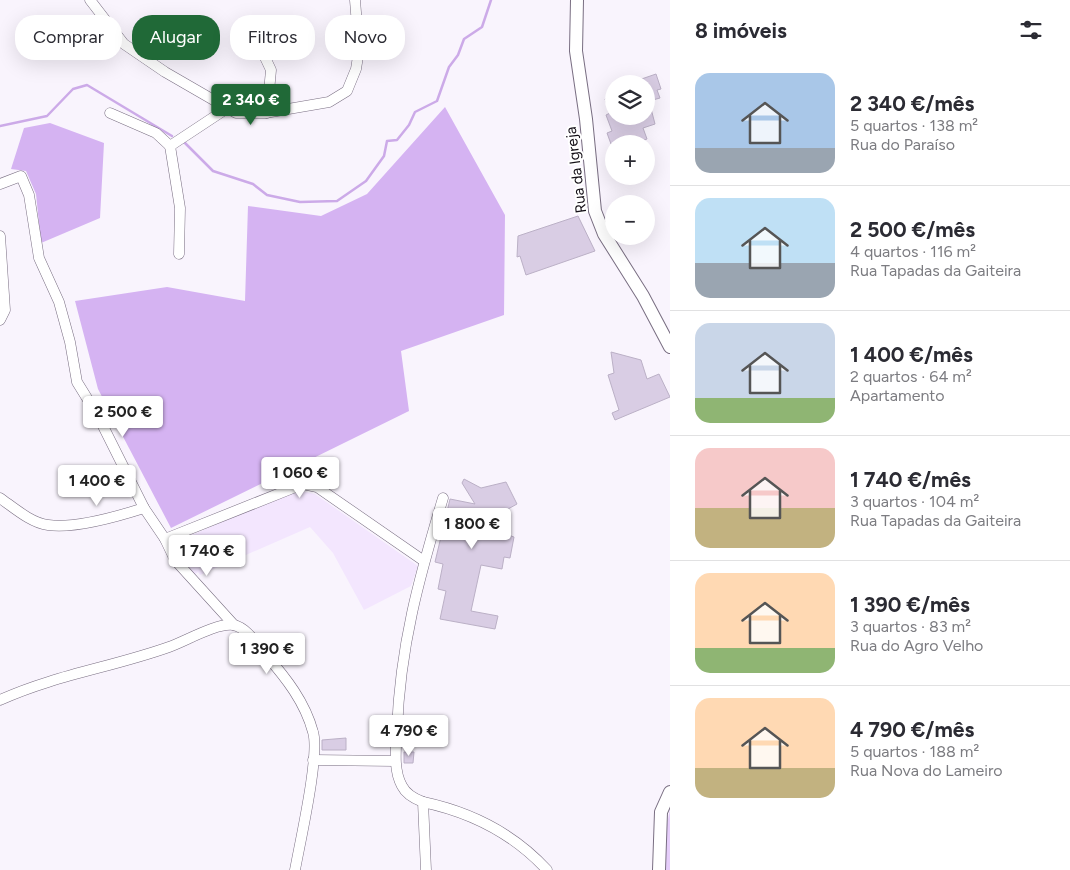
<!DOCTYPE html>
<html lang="pt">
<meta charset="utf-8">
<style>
:root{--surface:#fff;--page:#f2f2f3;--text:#2b2b33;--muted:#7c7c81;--line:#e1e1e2;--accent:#206937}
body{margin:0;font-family:Figtree,sans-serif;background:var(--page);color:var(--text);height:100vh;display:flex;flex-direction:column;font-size:19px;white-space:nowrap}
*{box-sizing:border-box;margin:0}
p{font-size:16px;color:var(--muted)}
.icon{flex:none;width:28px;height:28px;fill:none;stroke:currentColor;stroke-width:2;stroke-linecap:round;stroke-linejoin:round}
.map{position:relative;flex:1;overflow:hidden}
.panel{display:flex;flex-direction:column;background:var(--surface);width:400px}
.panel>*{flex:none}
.hud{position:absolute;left:15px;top:15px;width:475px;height:45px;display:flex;gap:10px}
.tools{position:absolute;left:605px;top:75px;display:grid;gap:10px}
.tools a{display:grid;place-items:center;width:50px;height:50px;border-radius:50%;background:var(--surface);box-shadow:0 5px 20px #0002;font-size:25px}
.price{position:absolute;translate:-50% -42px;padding:0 11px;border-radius:5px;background:#fff;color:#222;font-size:16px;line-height:32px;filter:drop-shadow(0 1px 2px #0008)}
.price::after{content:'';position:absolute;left:50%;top:30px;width:15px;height:11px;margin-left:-8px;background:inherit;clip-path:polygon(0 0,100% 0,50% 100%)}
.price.selected{background:var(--accent);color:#fff}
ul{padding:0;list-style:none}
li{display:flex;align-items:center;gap:15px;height:125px;padding:0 25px}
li+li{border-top:1px solid var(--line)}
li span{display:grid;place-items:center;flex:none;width:140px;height:100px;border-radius:15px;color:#555}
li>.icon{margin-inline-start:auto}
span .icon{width:60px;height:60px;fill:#fffc;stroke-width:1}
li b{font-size:21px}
h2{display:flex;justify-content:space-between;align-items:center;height:60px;padding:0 25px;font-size:21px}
.chip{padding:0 18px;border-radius:20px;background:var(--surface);box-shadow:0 5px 20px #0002;font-size:18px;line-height:45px}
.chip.selected{background:var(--accent);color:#fff}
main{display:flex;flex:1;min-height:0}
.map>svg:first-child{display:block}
.built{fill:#f3e6fe}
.green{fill:#e5cdfa}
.forest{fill:#d5b3f2}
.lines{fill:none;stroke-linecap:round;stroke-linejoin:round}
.stream{stroke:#ccaae8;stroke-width:2.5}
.building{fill:#d9cde4;stroke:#bbb0c6}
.minor-casing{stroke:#796e82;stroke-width:11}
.major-casing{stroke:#796e82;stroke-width:14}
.minor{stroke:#fff;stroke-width:10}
.major{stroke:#fff;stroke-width:12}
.labels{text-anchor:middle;stroke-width:4;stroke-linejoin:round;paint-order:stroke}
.street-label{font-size:15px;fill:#140f17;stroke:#fff}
</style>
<main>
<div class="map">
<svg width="670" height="870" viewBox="0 0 670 870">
<rect width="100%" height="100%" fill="#f9f4fd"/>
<polygon class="built" points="297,490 315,494 418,566 411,586 364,610 333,553 310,527 200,575 198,572 194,575 179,557 173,543"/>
<polygon class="green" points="670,809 670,870 664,870 664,840"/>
<g class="forest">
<polygon points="445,107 505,215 504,315 401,351 409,411 171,528 98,389 75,301 167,287 245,301 248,206 321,216 367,194"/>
<polygon points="50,123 104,143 100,218 41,243 36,194 26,171 11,169 24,128"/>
</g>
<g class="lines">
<g class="stream">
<polyline points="0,126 47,116 73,89 87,85 172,136"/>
<polyline points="183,141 213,171 253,184 267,195 300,202 337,201 366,181 384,156 387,141 397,140 409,125 415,112 437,101 449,67 458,55 464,39 482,27 491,0"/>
</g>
</g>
<g class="building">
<polygon points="656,74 661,89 657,90 660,98 649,101 655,124 643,128 647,139 634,144 611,144 607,133 612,131 606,115 610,113 605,99 614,96 614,116 646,116 646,85 649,84 630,83"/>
<polygon points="578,216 595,251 526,275 520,256 517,257 518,236"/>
<polygon points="611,352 641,360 647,379 659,374 670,397 615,420 612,413 619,410 608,375 614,373"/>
<polygon points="464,479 481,488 506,482 517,504 499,514 493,513 497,531 514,537 510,558 504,557 502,569 481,565 471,611 498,616 495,629 440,619 446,591 438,589 443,564 435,562 450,499 475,504 462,483"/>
<polygon points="346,738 346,750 322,750 322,740"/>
<polygon points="404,752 414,752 413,763 404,763"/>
</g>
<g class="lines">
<defs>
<g id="minor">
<polyline points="90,0 124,44 165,72 236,113 265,113 329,102 347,91 356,69 359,50 355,0"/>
<polyline points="261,49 271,70 267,113"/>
<polyline points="110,113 156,133 170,146 226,109"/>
<polyline points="170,146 180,208 179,254"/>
<polyline points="0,184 21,176 29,195 39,258 59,302 70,342 77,382 98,416 144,508 165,539 175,560 234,625"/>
<polyline points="0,236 5,310 0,320"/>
<path d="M0,498C13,507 31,523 48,525C74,529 119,516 144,508"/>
<polyline points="165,539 303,484 317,487 424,561"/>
<path d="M0,700C55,675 113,667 169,647C186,641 216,623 233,625C247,627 258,646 266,655C286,678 305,702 313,732C320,755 300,842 295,870"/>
<polyline points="313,760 395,761"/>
<path d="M423,802C470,812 514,834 547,870"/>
<path d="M426,870L423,802C415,799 406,794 402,786C393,770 396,748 397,730C400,646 419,578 443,498"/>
</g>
<g id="major">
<polyline points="577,0 576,51 586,119 595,211 604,234 643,296 670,347"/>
<polyline points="659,870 661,812 670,792"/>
</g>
</defs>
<use href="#minor" class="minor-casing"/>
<use href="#major" class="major-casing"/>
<use href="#minor" class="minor"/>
<use href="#major" class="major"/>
</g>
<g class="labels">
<g class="street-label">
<text transform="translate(576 170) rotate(-97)" y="5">Rua da Igreja</text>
</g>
</g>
</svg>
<div class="tools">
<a><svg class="icon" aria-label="layers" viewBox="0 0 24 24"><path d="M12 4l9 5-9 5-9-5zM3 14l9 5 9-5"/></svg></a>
<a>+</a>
<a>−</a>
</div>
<b class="price selected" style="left:251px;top:126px">2 340 €</b>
<b class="price" style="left:123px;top:438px">2 500 €</b>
<b class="price" style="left:300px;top:499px">1 060 €</b>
<b class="price" style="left:97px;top:507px">1 400 €</b>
<b class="price" style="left:472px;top:550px">1 800 €</b>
<b class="price" style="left:207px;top:577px">1 740 €</b>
<b class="price" style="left:267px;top:675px">1 390 €</b>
<b class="price" style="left:409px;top:757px">4 790 €</b>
<div class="hud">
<a class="chip">Comprar</a>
<a class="chip selected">Alugar</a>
<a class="chip">Filtros</a>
<a class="chip">Novo</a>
</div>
</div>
<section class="panel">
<h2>8 imóveis<svg class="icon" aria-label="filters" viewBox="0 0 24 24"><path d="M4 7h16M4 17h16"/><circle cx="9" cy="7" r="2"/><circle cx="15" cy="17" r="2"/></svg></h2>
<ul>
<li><span style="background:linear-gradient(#a9c7e8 75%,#9aa5b1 0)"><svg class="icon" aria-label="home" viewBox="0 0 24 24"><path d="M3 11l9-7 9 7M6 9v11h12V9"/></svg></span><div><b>2 340 €/mês</b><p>5 quartos · 138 m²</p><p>Rua do Paraíso</p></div></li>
<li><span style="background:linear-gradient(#bfe0f5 65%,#9aa5b1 0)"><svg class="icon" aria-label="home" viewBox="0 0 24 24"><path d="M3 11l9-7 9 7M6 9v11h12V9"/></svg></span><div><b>2 500 €/mês</b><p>4 quartos · 116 m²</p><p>Rua Tapadas da Gaiteira</p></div></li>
<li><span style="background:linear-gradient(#c9d6e8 75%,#8fb573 0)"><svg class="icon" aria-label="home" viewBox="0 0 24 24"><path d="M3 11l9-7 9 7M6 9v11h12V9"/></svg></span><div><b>1 400 €/mês</b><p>2 quartos · 64 m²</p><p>Apartamento</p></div></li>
<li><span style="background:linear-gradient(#f6c9c9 60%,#c2b280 0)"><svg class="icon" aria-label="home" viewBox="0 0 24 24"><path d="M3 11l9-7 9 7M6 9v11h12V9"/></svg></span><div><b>1 740 €/mês</b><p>3 quartos · 104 m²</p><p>Rua Tapadas da Gaiteira</p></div></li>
<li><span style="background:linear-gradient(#ffd9b3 75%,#8fb573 0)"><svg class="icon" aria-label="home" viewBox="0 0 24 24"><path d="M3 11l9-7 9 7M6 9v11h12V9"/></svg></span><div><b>1 390 €/mês</b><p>3 quartos · 83 m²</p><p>Rua do Agro Velho</p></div></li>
<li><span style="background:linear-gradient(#ffd9b3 70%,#c2b280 0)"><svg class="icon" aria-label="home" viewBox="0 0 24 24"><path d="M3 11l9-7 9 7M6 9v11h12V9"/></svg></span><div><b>4 790 €/mês</b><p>5 quartos · 188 m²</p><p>Rua Nova do Lameiro</p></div></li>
</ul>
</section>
</main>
